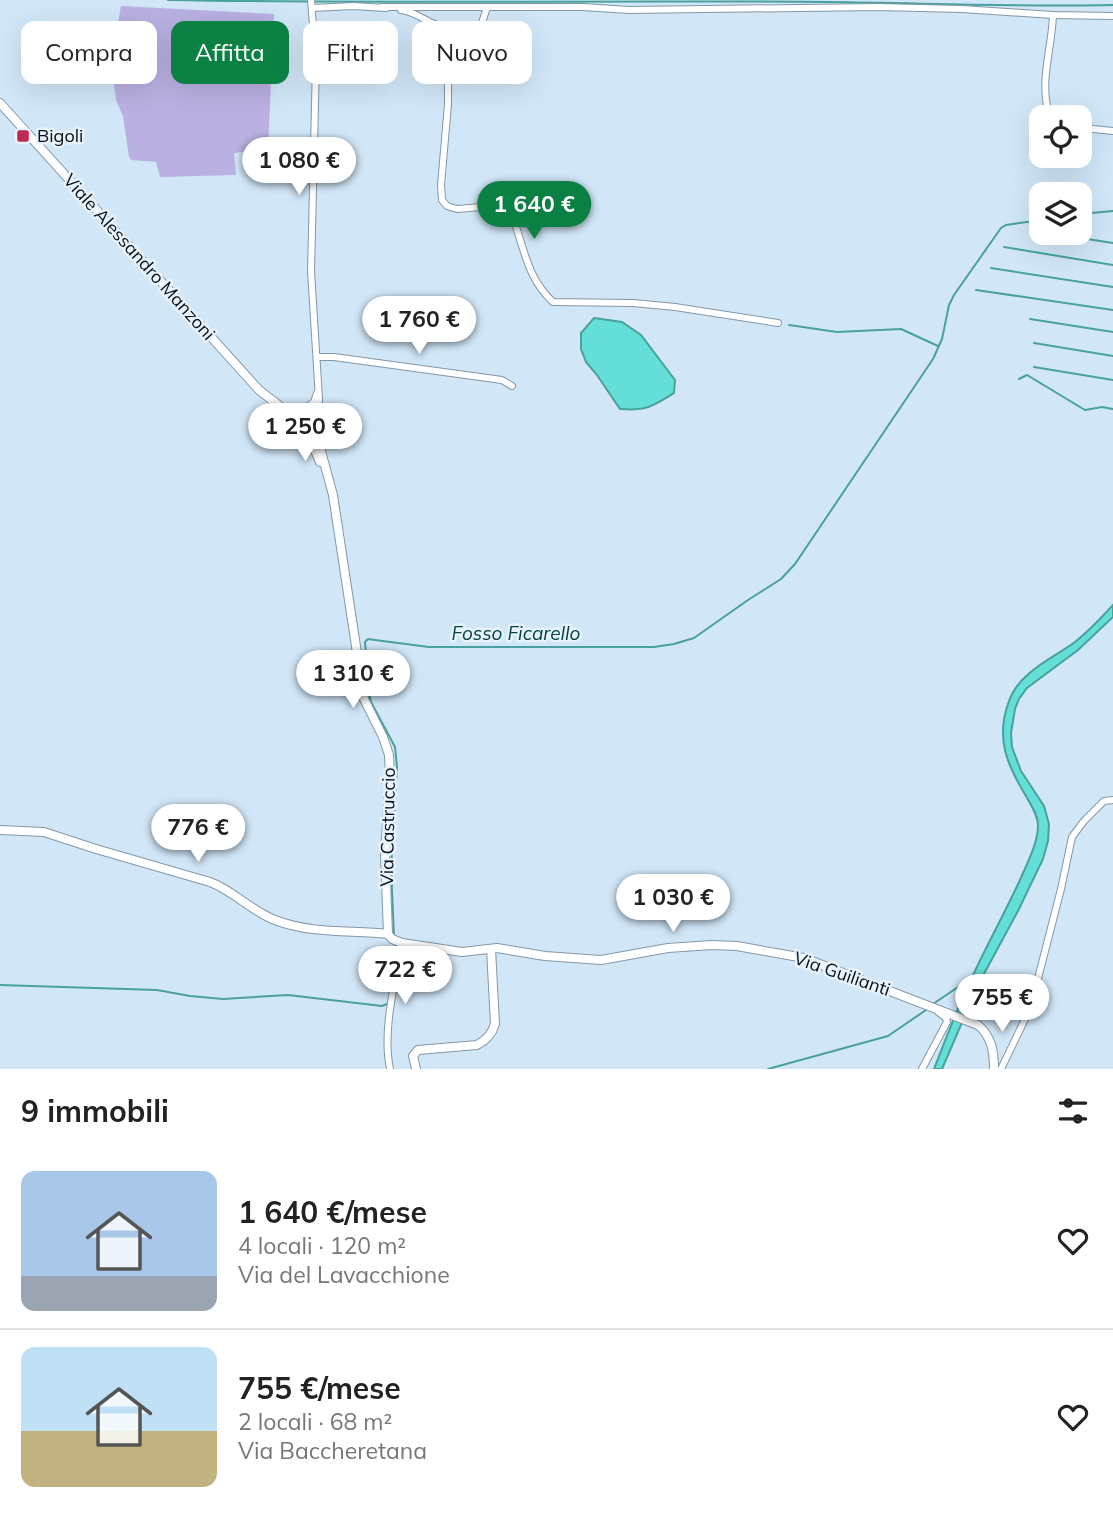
<!DOCTYPE html>
<html lang="it">
<meta charset="utf-8">
<style>
:root{--surface:#fff;--page:#f6f6f6;--text:#222;--muted:#767676;--line:#e0e0e0;--accent:#0b8043}
body{margin:0;font-family:Mulish,sans-serif;background:var(--page);color:var(--text);height:100vh;display:flex;flex-direction:column;font-size:26px;white-space:nowrap}
*{box-sizing:border-box;margin:0}
p{font-size:23px;color:var(--muted)}
.icon{flex:none;width:38px;height:38px;fill:none;stroke:currentColor;stroke-width:2;stroke-linecap:round;stroke-linejoin:round}
.map{position:relative;height:1069px;overflow:hidden}
.side{display:flex;flex-direction:column;background:var(--surface);flex:1}
.side>*{flex:none}
.guide{position:absolute;left:21px;top:21px;width:700px;height:63px;display:flex;gap:14px}
.buttons{position:absolute;left:1029px;top:105px;display:grid;gap:14px}
.buttons a{display:grid;place-items:center;width:63px;height:63px;border-radius:14px;background:var(--surface);box-shadow:0 7px 28px #0002;font-size:35px}
.price{position:absolute;translate:-50% -60px;padding:0 16px;border-radius:24px;background:#fff;color:#222;font-size:23px;line-height:46px;filter:drop-shadow(0 2px 4px #0008)}
.price::after{content:'';position:absolute;left:50%;top:42px;width:21px;height:16px;margin-left:-10px;background:inherit;clip-path:polygon(0 0,100% 0,50% 100%)}
.price.on{background:var(--accent);color:#fff}
ul{padding:0;list-style:none}
li{display:flex;align-items:center;gap:21px;height:175px;padding:0 21px}
li+li{border-top:2px solid var(--line)}
li span{display:grid;place-items:center;flex:none;width:196px;height:140px;border-radius:14px;color:#555}
li>.icon{margin-inline-start:auto}
span .icon{width:84px;height:84px;fill:#fffc;stroke-width:1}
li b{font-size:30px}
h2{display:flex;justify-content:space-between;align-items:center;height:84px;padding:0 21px;font-size:30px}
.chip{padding:0 24px;border-radius:14px;background:var(--surface);box-shadow:0 7px 28px #0002;font-size:24px;line-height:63px}
.chip.on{background:var(--accent);color:#fff}
.map>svg:first-child{display:block}
.green{fill:#bab0e2}
.water{fill:#64dfd7;stroke:#48a19d;stroke-width:2}
.lines{fill:none;stroke-linecap:round;stroke-linejoin:round}
.stream{stroke:#48a19d;stroke-width:2}
.minor-casing{stroke:#8397a7;stroke-width:8}
.tertiary-casing{stroke:#8397a7;stroke-width:10}
.minor{stroke:#fff;stroke-width:6}
.tertiary{stroke:#fff;stroke-width:8}
.poi-dot{fill:#bc2b4f;stroke:#e6f3fd;stroke-width:2.5}
.labels{text-anchor:middle;stroke-width:5;stroke-linejoin:round;paint-order:stroke}
.poi-label{font-size:18px;fill:#081015;stroke:#e6f3fd;text-anchor:start}
.street-label{font-size:18px;fill:#081015;stroke:#e6f3fd}
.water-label{font-size:19px;font-style:italic;fill:#06423f;stroke:#e6f3fd}
</style>
<div class="map">
<svg width="1113" height="1069" viewBox="0 0 1113 1069">
<rect width="100%" height="100%" fill="#d1e7f8"/>
<polygon class="green" points="121,6 274,14 268,149 234,153 236,175 160,177 156,162 131,160 129,157 123,116 116,100 114,84 113,50"/>
<g class="water">
<path d="M594,318L622,322L641,335L675,380L674,393C652,407 646,411 620,409L597,375L586,362L581,349V333Z"/>
<path d="M1113,605V617L1078,650L1027,688L1019,699L1015,709L1011,733L1012,747L1021,771L1044,806L1049,824L1048,841L1043,859L1018,911L979,983L942,1069H934C947,1036 959,1003 975,971C991,937 1009,905 1024,871C1030,857 1038,841 1038,825C1038,815 1031,805 1026,796C1007,765 995,738 1009,701C1019,672 1052,659 1075,642C1089,631 1101,618 1113,605Z"/>
</g>
<g class="lines">
<g class="stream">
<path d="M168,0C388,4 608,0 828,2C923,3 1018,7 1113,5"/>
<polyline points="1080,214 1113,211"/>
<polyline points="1049,233 1113,243"/>
<polyline points="1004,247 1113,265"/>
<polyline points="991,268 1113,287"/>
<polyline points="976,290 1113,310"/>
<polyline points="1030,319 1113,332"/>
<polyline points="789,325 837,332 901,329 938,346"/>
<polyline points="1034,343 1113,356"/>
<polyline points="1034,367 1113,380"/>
<polyline points="1019,379 1027,375 1085,410 1102,407 1113,409"/>
<polyline points="394,936 391,868 397,767 395,747 371,702 369,693 365,642 368,639 375,640 429,647 654,647 674,644 694,638 748,600 781,579 795,564 933,359 942,339 949,305 954,295 1001,228 1006,225 1041,220"/>
<polyline points="394,967 395,945"/>
<polyline points="0,985 157,990 190,996 223,999 288,995 382,1006 389,1003"/>
<polyline points="933,1004 961,985 970,981"/>
<polyline points="768,1069 888,1036 926,1010"/>
</g>
<defs>
<g id="minor">
<polyline points="311,0 316,63 311,271 319,399 318,413"/>
<polyline points="382,7 583,7 629,10 878,7 962,9 1053,15 1113,16"/>
<polyline points="312,8 353,6 386,8"/>
<path d="M401,10C412,11 421,18 432,23C446,29 462,28 476,28L482,23L487,7"/>
<path d="M1053,15C1052,47 1040,79 1048,110L1068,117"/>
<path d="M451,28L448,68V104L441,185L442,200L447,206L457,209L493,206H507L509,208C524,242 524,275 553,302L633,303L675,307L778,323"/>
<polyline points="1080,126 1093,129 1113,131"/>
<polyline points="317,357 334,357 502,380 512,386"/>
<polyline points="305,408 314,402 317,393"/>
<path d="M390,1069C382,1030 395,983 402,943"/>
<polyline points="922,1069 947,1022 946,1018 937,1011"/>
<polyline points="1001,1069 1026,1017 1035,990 1061,889 1072,837 1084,821 1104,801 1113,800"/>
</g>
<g id="tertiary">
<polyline points="0,103 259,390 281,407 293,423"/>
<circle cx="307" cy="422" r="14"/>
<polyline points="318,430 319,444 333,495 364,699 383,737 389,755 390,774 385,854 388,934"/>
<polyline points="305,435 313,446 320,462"/>
<path d="M0,830L44,832L96,849L210,882C234,891 251,911 275,920C311,934 350,930 388,934"/>
<path d="M388,934L392,939L402,943L462,952L497,948L545,956L601,960L668,948L712,945L737,946L804,958L978,1025C992,1037 994,1052 994,1069"/>
<path d="M416,1069L413,1056L418,1050L477,1045C487,1040 492,1034 495,1024L491,949"/>
</g>
</defs>
<use href="#minor" class="minor-casing"/>
<use href="#tertiary" class="tertiary-casing"/>
<use href="#minor" class="minor"/>
<use href="#tertiary" class="tertiary"/>
</g>
<rect class="poi-dot" x="16" y="129" width="14" height="14" rx="3.5"/>
<g class="labels">
<g class="poi-label">
<text x="37" y="142">Bigoli</text>
</g>
<g class="street-label">
<text transform="translate(139 257) rotate(48)" y="6">Viale Alessandro Manzoni</text>
<text transform="translate(388 827) rotate(-89)" y="6">Via Castruccio</text>
<text transform="translate(842 974) rotate(19)" y="6">Via Guilianti</text>
</g>
<g class="water-label">
<text x="516" y="640">Fosso Ficarello</text>
</g>
</g>
</svg>
<div class="buttons">
<a><svg class="icon" aria-label="locate" viewBox="0 0 24 24"><circle cx="12" cy="12" r="6"/><path d="M12 2v4M12 18v4M2 12h4M18 12h4"/></svg></a>
<a><svg class="icon" aria-label="layers" viewBox="0 0 24 24"><path d="M12 4l9 5-9 5-9-5zM3 14l9 5 9-5"/></svg></a>
</div>
<b class="price" style="left:299px;top:197px">1 080 €</b>
<b class="price on" style="left:534px;top:241px">1 640 €</b>
<b class="price" style="left:419px;top:356px">1 760 €</b>
<b class="price" style="left:305px;top:463px">1 250 €</b>
<b class="price" style="left:353px;top:710px">1 310 €</b>
<b class="price" style="left:198px;top:864px">776 €</b>
<b class="price" style="left:673px;top:934px">1 030 €</b>
<b class="price" style="left:405px;top:1006px">722 €</b>
<b class="price" style="left:1002px;top:1034px">755 €</b>
<div class="guide">
<a class="chip">Compra</a>
<a class="chip on">Affitta</a>
<a class="chip">Filtri</a>
<a class="chip">Nuovo</a>
</div>
</div>
<section class="side">
<h2>9 immobili<svg class="icon" aria-label="filters" viewBox="0 0 24 24"><path d="M4 7h16M4 17h16"/><circle cx="9" cy="7" r="2"/><circle cx="15" cy="17" r="2"/></svg></h2>
<ul>
<li><span style="background:linear-gradient(#a9c7e8 75%,#9aa5b1 0)"><svg class="icon" aria-label="home" viewBox="0 0 24 24"><path d="M3 11l9-7 9 7M6 9v11h12V9"/></svg></span><div><b>1 640 €/mese</b><p>4 locali · 120 m²</p><p>Via del Lavacchione</p></div><svg class="icon" aria-label="heart" viewBox="0 0 24 24"><path d="M12 20l-8-8c-3-5 5-10 8-4 3-6 11-1 8 4z"/></svg></li>
<li><span style="background:linear-gradient(#bfe0f5 60%,#c2b280 0)"><svg class="icon" aria-label="home" viewBox="0 0 24 24"><path d="M3 11l9-7 9 7M6 9v11h12V9"/></svg></span><div><b>755 €/mese</b><p>2 locali · 68 m²</p><p>Via Baccheretana</p></div><svg class="icon" aria-label="heart" viewBox="0 0 24 24"><path d="M12 20l-8-8c-3-5 5-10 8-4 3-6 11-1 8 4z"/></svg></li>
</ul>
</section>
